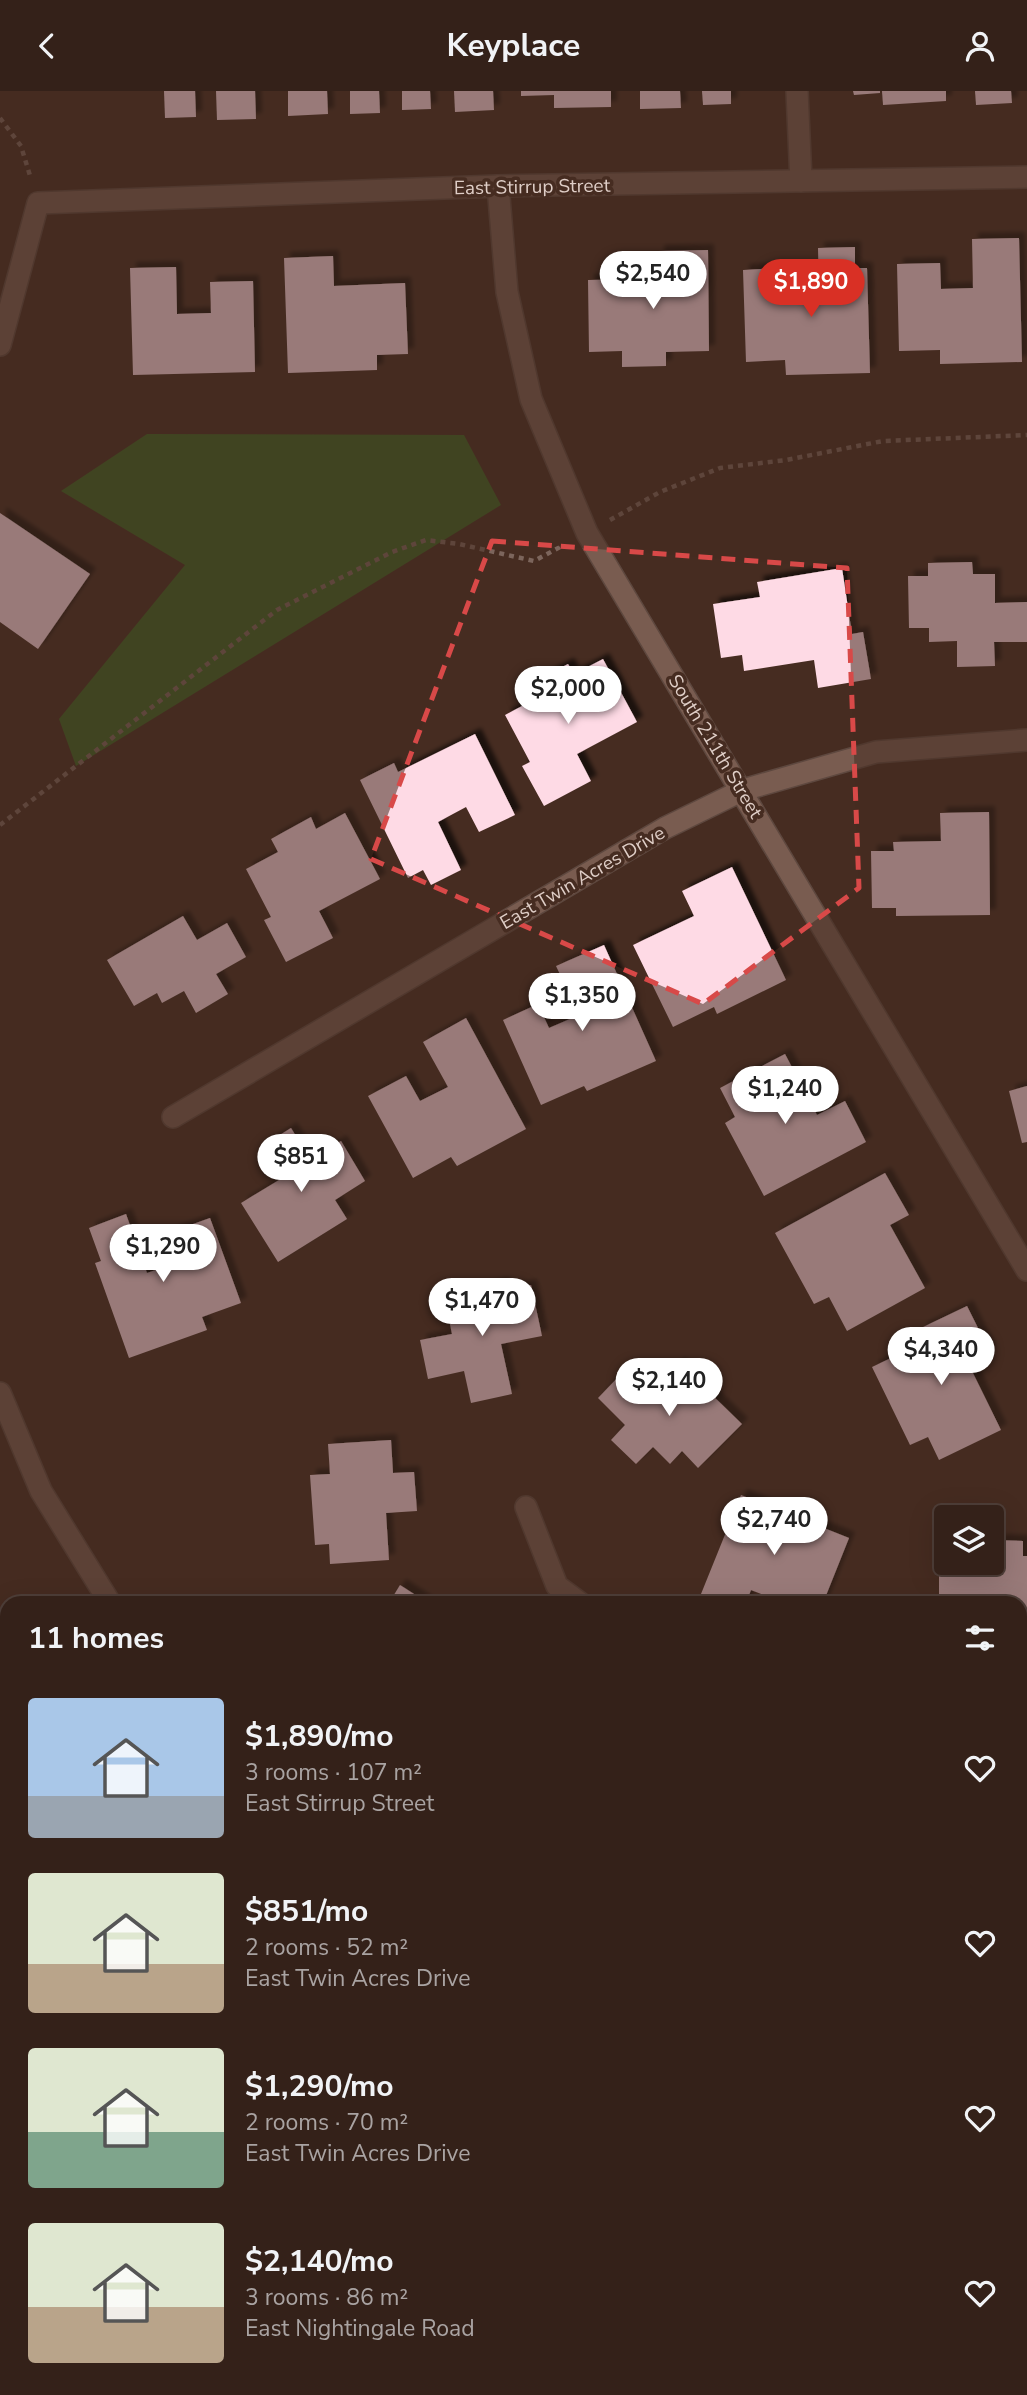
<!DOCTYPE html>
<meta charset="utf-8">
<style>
:root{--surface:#342119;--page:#3f2e26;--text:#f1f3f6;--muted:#a9a3a2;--line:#4e3e38;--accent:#d93025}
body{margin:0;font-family:"Nunito Sans",sans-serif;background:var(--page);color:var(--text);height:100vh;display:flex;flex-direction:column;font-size:26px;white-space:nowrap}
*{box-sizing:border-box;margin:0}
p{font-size:23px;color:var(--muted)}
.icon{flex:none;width:38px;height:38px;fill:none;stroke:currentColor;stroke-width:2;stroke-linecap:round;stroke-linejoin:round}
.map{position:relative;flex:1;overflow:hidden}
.side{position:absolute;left:0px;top:1505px;width:1027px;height:800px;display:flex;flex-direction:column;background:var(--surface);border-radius:21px 21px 0 0;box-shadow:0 7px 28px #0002,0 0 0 2px var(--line)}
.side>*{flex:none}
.fabs{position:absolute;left:934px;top:1414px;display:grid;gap:14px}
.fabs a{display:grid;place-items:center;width:70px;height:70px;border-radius:7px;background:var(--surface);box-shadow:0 7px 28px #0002,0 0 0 2px var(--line);font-size:35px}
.price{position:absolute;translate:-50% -60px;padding:0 16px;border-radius:24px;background:#fff;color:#222;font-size:23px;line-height:46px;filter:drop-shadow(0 2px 4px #0008)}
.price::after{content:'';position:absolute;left:50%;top:42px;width:21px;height:16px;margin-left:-10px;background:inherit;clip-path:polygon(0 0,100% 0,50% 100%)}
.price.current{background:var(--accent);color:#fff}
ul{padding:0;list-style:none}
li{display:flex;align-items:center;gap:21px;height:175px;padding:0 28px}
li span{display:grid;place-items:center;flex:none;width:196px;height:140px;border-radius:7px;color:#555}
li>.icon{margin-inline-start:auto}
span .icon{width:84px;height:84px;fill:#fffc;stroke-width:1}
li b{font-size:30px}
h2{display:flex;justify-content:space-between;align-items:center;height:84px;padding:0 28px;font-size:30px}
header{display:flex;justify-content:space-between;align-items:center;height:91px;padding:0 28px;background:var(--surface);font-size:32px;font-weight:700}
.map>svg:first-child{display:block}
.green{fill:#3b6223}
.building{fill:#fedae5;filter:url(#shadow)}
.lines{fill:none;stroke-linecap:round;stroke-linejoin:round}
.minor-casing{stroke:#5e483f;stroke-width:24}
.path{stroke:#7c655c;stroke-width:4.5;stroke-dasharray:5 5;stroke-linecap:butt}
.minor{stroke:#795c50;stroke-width:21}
.marked{fill:none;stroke:#d84948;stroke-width:5;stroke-dasharray:14 9;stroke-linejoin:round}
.labels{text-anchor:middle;stroke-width:7;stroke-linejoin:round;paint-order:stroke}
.street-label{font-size:19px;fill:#dfcec7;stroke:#462c21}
</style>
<header><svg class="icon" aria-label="back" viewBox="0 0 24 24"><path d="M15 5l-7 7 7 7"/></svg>Keyplace<svg class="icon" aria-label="person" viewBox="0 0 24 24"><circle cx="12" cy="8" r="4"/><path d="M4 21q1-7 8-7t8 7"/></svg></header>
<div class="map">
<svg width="1027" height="2304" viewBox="0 0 1027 2304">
<defs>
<filter id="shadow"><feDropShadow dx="6" dy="-6" stdDeviation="2" flood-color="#0009"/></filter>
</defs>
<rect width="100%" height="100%" fill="#462c21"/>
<polygon class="green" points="147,343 464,344 501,414 76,675 59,628 185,474 61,400"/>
<g class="building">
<polygon points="164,0 195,0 196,26 165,27"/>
<polygon points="216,0 255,0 256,28 217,29"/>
<polygon points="288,0 327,0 328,23 288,25"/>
<polygon points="350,0 379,0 380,22 350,23"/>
<polygon points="402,0 430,0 431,18 402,19"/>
<polygon points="454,0 493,0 494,19 455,21"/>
<polygon points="521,0 611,0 611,16 554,17 554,4 521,5"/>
<polygon points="640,0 680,0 681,17 640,18"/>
<polygon points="702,0 731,0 731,13 703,14"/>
<polygon points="853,0 880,0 880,2 854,4"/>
<polygon points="882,0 946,0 946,10 883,14"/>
<polygon points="975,0 1011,0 1012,12 976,14"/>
<polygon points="1019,147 1022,271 940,273 940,259 899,260 897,173 940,172 941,198 973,197 972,148"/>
<polygon points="855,156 855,177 867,177 870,282 786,284 785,269 746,271 743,179 781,177 782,207 819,206 818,157"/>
<polygon points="708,159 709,260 666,261 666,275 622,276 622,260 589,261 588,189 659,188 658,160"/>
<polygon points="333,165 334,195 405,192 408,263 377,264 377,279 288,282 284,167"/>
<polygon points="176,176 177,223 211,222 210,191 253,190 255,281 133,284 130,177"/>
<polygon points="0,422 90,483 38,558 0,531"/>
<polygon points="972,471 973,483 995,483 995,512 1027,511 1027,551 994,551 995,575 957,576 957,550 929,551 929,537 909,537 908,485 928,485 928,472"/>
<polygon points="842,477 852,543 863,541 871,588 818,597 814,569 744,580 742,564 721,567 713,513 760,506 757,491"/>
<polygon points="603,568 637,631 577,663 591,690 544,715 522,675 530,671 505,624 539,606 531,592 568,573 574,583"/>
<polygon points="475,643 515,724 479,741 466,716 438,731 461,779 431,794 423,779 408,787 360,689 394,672 398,681"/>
<polygon points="989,721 990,824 896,825 896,817 872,817 871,760 894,760 893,751 941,750 940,722"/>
<polygon points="345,722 380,788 319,820 333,847 286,871 264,829 271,826 246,778 278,761 271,748 311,726 316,738"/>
<polygon points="732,776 786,889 717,923 714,916 673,936 633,854 694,825 682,800"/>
<polygon points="183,825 197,849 227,832 246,866 216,883 228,903 196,922 184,900 162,912 157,902 134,915 107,869"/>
<polygon points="604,854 656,970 587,1000 584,995 541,1014 503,929 538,913 549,937 579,924 556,875"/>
<polygon points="466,927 526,1038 457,1075 451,1066 413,1087 368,1005 406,985 420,1010 448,996 423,951"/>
<polygon points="785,963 817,1024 845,1010 866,1051 764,1105 725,1032 735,1026 720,997"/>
<polygon points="1027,995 1027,1051 1022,1052 1009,1000"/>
<polygon points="291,1037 310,1068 341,1050 365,1090 335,1109 347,1128 278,1171 241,1112 279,1089 259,1057"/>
<polygon points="885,1082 909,1124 890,1134 925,1197 847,1240 829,1206 814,1213 775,1142"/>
<polygon points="126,1123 147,1182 179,1171 168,1142 210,1127 241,1212 202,1226 207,1239 129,1267 95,1172 101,1170 89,1137"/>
<polygon points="503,1192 505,1199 531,1194 542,1245 501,1253 512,1303 471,1312 464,1280 428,1288 420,1249 452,1243 444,1205"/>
<polygon points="967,1215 990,1261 968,1272 1001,1339 939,1369 928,1346 910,1354 872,1276 927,1250 921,1237"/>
<polygon points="679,1272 742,1333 698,1377 682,1360 670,1373 653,1356 636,1373 611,1349 625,1334 598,1307 626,1278 650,1302"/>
<polygon points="391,1349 393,1382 414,1381 417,1420 386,1422 389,1469 330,1473 329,1453 315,1454 310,1384 330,1383 328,1353"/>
<polygon points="741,1404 849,1447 823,1512 784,1512 751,1499 746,1512 724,1512 701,1503"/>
<polygon points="939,1449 947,1449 947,1472 992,1472 992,1449 1023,1450 1023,1465 1027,1465 1027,1535 1020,1535 1020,1512 939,1512"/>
<polygon points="400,1494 428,1512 389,1512"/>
<rect x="1020" y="1724" width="7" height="85"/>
</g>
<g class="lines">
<defs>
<g id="minor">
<polyline points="797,0 801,90"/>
<polyline points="498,95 507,201 531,308 587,442 1027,1179"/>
<polyline points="0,254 38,112 498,95 1027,86"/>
<polyline points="173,1026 665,737 743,699 876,661 1027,649"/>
<polyline points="0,1302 41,1400 110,1512"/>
<polyline points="526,1416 557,1495 580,1512"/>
<polyline points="1020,1638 1027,1638"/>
<polyline points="0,1773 7,1771"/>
<polyline points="1020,1960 1027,1960"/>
</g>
</defs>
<use href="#minor" class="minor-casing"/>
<g class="path">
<polyline points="0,27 21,55 31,88"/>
<polyline points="610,429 660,401 720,377 786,369 883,350 1027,344"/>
<polyline points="0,734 277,519 392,461 426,449 459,453 534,470 562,455"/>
</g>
<use href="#minor" class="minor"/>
</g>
<path d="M0 0H1027V2304H0ZM492,450L847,477L859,797L703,913L371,768Z" fill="#462c21" fill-opacity=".55" fill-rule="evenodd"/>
<path class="marked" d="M492,450L847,477L859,797L703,913L371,768Z"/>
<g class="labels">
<g class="street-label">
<text transform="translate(532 95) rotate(-1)" y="7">East Stirrup Street</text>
<text transform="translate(716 655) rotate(59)" y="7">South 211th Street</text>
<text transform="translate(582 786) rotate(-30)" y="7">East Twin Acres Drive</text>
</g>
</g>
</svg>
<div class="fabs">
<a><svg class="icon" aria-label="layers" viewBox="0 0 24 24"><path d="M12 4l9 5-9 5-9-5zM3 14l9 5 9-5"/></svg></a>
</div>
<b class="price" style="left:653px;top:220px">$2,540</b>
<b class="price current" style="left:811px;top:228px">$1,890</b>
<b class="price" style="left:568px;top:635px">$2,000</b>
<b class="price" style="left:582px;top:942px">$1,350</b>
<b class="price" style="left:785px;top:1035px">$1,240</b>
<b class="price" style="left:301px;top:1103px">$851</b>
<b class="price" style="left:163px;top:1193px">$1,290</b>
<b class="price" style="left:482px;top:1247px">$1,470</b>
<b class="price" style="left:941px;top:1296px">$4,340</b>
<b class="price" style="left:669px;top:1327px">$2,140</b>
<b class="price" style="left:774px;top:1466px">$2,740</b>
<section class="side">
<h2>11 homes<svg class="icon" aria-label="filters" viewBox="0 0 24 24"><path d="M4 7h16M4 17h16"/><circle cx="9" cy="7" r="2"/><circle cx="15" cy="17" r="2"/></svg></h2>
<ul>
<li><span style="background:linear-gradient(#a9c7e8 70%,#9aa5b1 0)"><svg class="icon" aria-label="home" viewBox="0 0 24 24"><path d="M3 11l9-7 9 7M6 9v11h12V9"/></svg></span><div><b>$1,890/mo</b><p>3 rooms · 107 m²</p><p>East Stirrup Street</p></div><svg class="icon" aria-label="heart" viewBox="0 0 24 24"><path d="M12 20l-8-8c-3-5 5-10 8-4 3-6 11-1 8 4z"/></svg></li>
<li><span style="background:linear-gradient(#dfe7d0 65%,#b9a48a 0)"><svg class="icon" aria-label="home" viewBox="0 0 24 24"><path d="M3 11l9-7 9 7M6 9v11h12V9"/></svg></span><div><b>$851/mo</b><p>2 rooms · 52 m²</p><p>East Twin Acres Drive</p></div><svg class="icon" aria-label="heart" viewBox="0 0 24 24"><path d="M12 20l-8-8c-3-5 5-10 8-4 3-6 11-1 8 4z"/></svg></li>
<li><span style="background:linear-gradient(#dfe7d0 60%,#7fa58c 0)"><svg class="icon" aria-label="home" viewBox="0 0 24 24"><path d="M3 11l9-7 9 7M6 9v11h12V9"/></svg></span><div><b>$1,290/mo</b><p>2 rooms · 70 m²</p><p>East Twin Acres Drive</p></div><svg class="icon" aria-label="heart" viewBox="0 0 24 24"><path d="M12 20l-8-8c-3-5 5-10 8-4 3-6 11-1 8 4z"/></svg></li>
<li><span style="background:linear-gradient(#dfe7d0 60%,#b9a48a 0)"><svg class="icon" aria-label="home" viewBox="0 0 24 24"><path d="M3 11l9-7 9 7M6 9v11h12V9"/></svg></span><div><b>$2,140/mo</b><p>3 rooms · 86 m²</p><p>East Nightingale Road</p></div><svg class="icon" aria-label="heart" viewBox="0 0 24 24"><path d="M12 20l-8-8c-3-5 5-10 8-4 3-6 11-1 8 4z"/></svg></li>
</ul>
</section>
</div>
